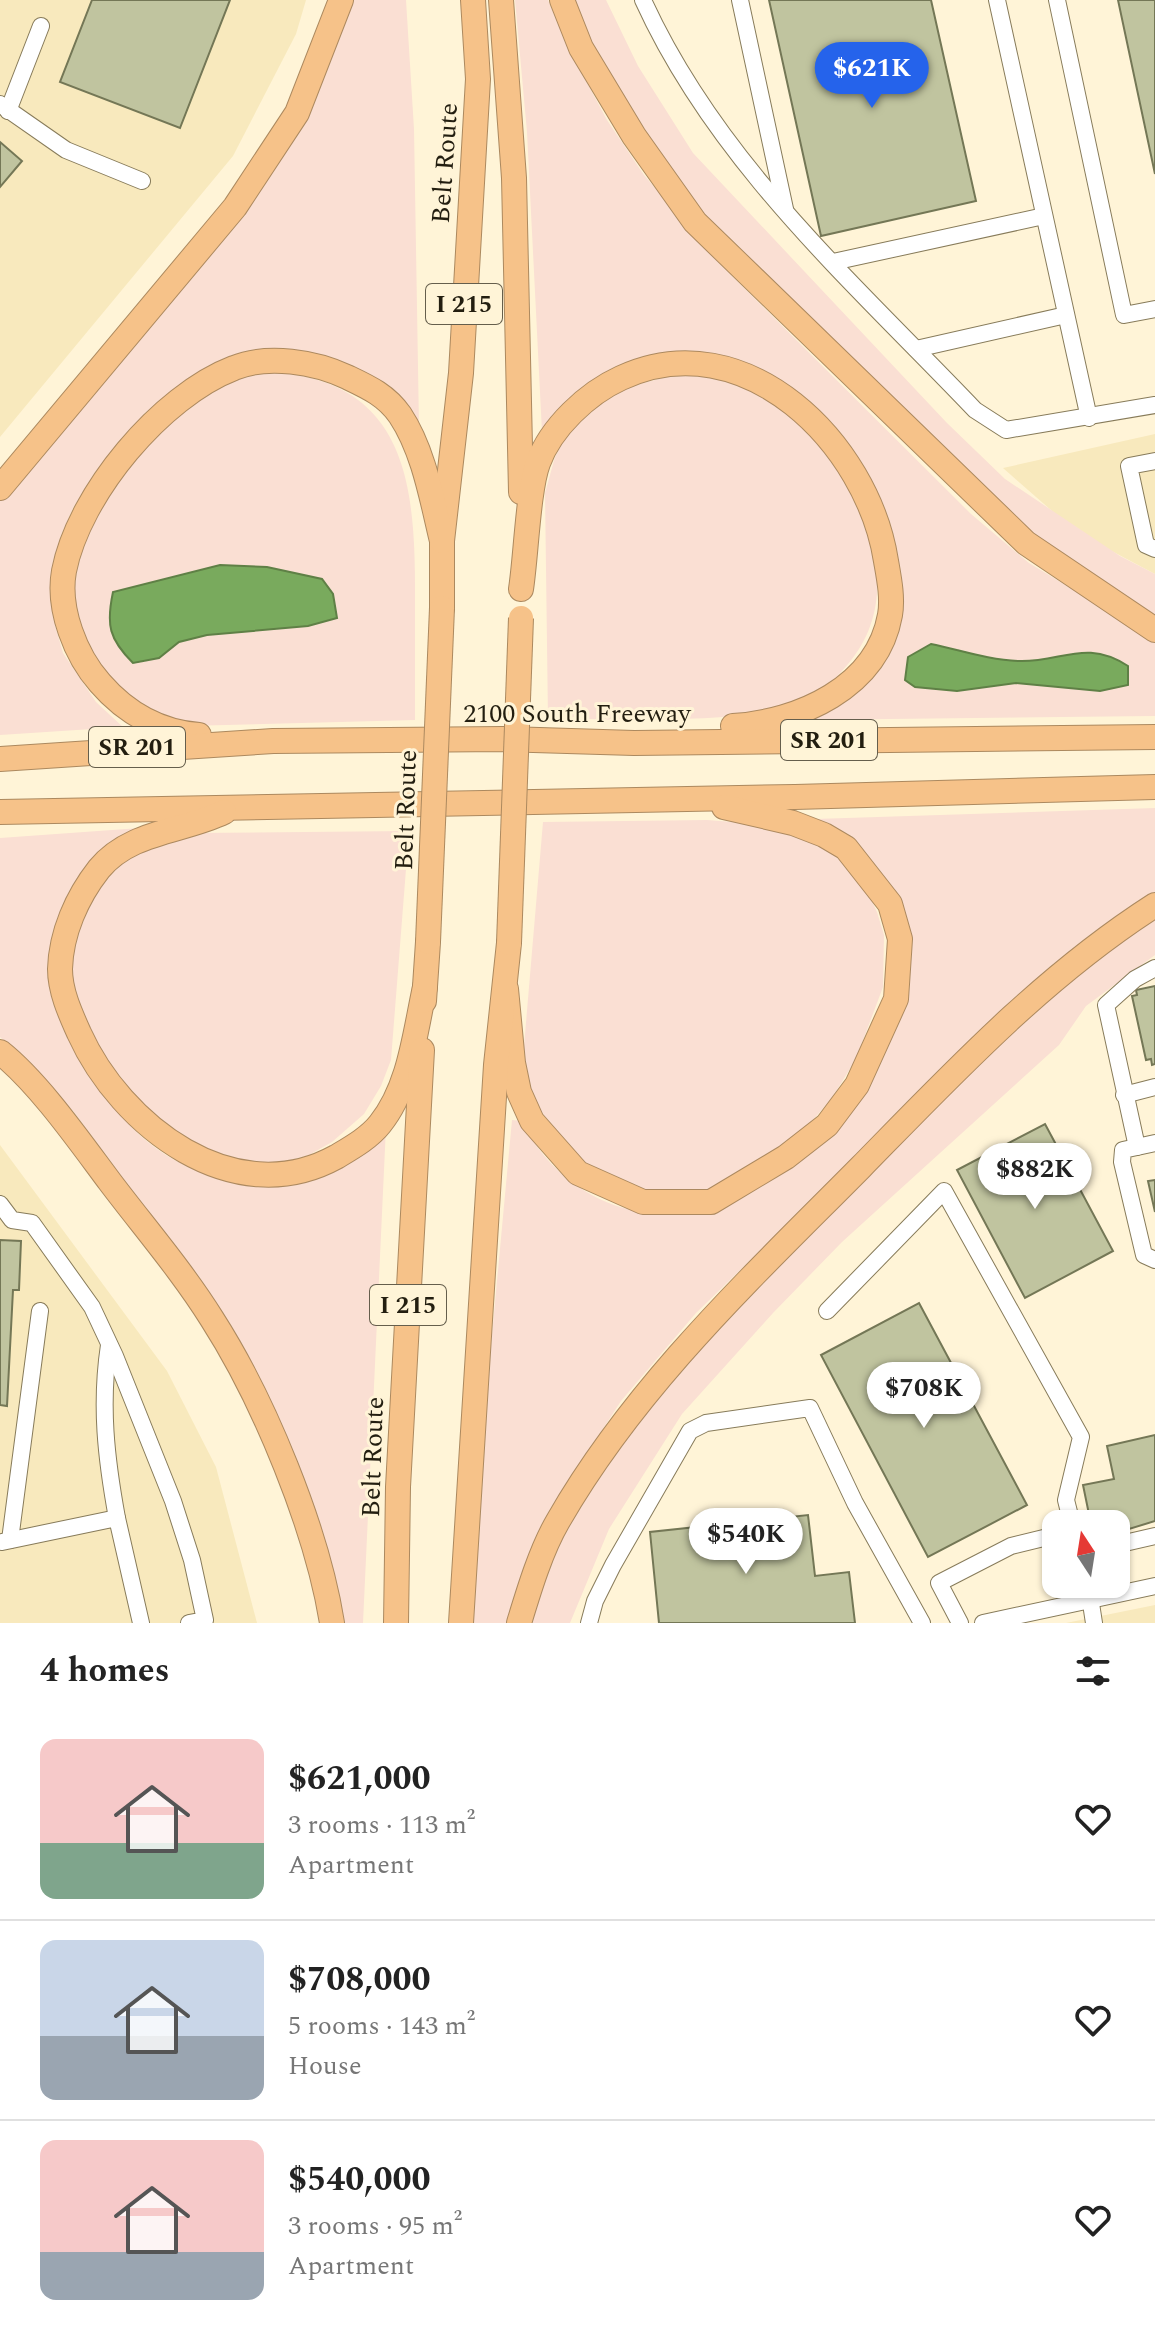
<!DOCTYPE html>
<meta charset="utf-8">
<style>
:root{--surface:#fff;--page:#f2f2f2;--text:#222;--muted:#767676;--line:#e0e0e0;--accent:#2563eb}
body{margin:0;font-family:Spectral,serif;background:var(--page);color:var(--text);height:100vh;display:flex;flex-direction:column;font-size:30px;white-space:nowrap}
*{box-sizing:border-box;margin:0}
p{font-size:26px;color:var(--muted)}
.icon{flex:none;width:44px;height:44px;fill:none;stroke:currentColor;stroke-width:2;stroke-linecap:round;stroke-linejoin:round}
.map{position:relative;height:1623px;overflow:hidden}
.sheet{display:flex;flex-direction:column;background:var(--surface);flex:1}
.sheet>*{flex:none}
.needle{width:52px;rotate:348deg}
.fabs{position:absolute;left:1042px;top:1510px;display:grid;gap:16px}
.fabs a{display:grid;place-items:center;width:88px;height:88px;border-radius:16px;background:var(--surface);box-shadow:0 2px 6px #0004;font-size:40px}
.price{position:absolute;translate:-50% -68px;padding:0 18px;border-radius:28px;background:#fff;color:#222;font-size:26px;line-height:52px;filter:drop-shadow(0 2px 4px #0008)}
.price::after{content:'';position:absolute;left:50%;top:48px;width:24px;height:18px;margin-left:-12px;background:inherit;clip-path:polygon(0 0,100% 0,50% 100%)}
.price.selected{background:var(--accent);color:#fff}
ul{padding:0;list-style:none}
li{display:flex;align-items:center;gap:24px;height:200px;padding:0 40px}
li+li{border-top:2px solid var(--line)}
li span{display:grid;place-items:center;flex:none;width:224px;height:160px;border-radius:16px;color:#555}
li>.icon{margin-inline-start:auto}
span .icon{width:96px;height:96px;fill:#fffc;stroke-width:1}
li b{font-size:34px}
h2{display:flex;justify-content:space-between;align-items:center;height:96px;padding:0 40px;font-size:34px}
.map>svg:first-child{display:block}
.built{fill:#f8e9bd}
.green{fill:#fadfd3}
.water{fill:#79aa5d;stroke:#5f8046;stroke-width:2}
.building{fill:#c0c49f;stroke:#747756;stroke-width:2}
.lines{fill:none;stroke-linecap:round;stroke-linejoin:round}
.minor-casing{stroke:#877b5a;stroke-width:18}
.highway-casing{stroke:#ac895f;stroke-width:26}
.minor{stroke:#fff;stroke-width:16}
.highway{stroke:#f6c289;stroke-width:24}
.highway-bridge-casing{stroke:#ac895f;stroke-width:26;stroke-linecap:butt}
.highway-bridge{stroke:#f6c289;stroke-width:24}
.labels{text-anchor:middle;stroke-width:6;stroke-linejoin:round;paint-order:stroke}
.shield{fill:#fff4d7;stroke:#655e4c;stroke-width:2}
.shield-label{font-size:24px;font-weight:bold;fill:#231e10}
.street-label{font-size:26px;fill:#231e10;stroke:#fff4d7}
</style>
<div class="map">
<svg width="1155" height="1623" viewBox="0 0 1155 1623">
<rect width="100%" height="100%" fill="#fff4d7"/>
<g class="built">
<polygon points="0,0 306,0 296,34 233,156 0,437"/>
<polygon points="1155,434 1155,574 1076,532 1003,468"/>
<polygon points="0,1145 167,1371 216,1467 257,1623 0,1623"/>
<polygon points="1155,1605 1155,1623 1066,1623"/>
</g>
<g class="green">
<polygon points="345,0 406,0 414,129 419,426 336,369 209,369 186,381 146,412 96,471 73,508 60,538 52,574 55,625 63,653 96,702 123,727 0,735 0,488 242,200"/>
<polygon points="515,0 548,0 568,47 607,120 644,175 719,263 971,514 1029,563 1155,639 1155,716 804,720 871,662 896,578 809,407 781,382 741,361 702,354 673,354 542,432 527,132"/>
<polygon points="566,0 606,0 638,66 693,153 947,423 1005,479 1120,556 1155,574 1155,620 1028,539 667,179"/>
<path d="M691,370C712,376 755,384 772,396C846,452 920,580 848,664C838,676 826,689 812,697C760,727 613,718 548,719L545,493L555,457L567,434L611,392Z"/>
<path d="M272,372C406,381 415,484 415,592C415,635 415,678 415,720L186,726L115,694L86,659L66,583L105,487L187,399L246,375Z"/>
<path d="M1155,808V896L826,1187L696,1313L621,1401L570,1480L508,1623H470L479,1474L512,1120L522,1121C541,1160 573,1190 614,1205C716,1240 802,1169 857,1088C866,1076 868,1056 872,1042C882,1005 892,967 903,930L815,819Z"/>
<polygon points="707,820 759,824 817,841 846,864 865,887 877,912 884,935 883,987 856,1059 832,1098 806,1128 722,1189 659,1199 597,1180 535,1112 523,1058 543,822"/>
<path d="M140,828L55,944C66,977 76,1011 87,1044C92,1058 95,1077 103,1090C137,1145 188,1178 253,1182L386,1127L363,1623H345L337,1589L210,1295L73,1111L0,1037V838Z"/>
<polygon points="409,831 391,1060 381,1086 364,1114 332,1142 309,1155 281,1163 225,1164 133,1104 78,1011 71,973 72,950 87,906 105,881 128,857 149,845 193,833"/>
<polygon points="1155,915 1155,955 1086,1006 1059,1045 842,1242 773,1313 682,1414 609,1529 570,1623 526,1623 565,1523 630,1416 1045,997"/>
</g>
<g class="water">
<path d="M220,565L267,567L322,579L333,594L337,618L308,626L207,635L179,642L159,658L133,663C109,639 106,625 113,592Z"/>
<path d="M931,644C960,650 989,660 1018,661C1061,663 1085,638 1128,666V685L1100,691L1016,683L957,691L915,687L905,680L908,657Z"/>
</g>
<g class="building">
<polygon points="92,0 230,0 180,128 60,82"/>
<polygon points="769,0 931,0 976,201 821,236"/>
<polygon points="1118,0 1155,0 1155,174"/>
<polygon points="0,142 22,161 0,187"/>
<polygon points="1155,986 1155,1064 1152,1065 1151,1059 1146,1060 1132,996 1137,995 1136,990"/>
<polygon points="1045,1124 1113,1251 1025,1298 957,1170"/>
<polygon points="1155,1180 1155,1212 1148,1181"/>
<polygon points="0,1240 21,1241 19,1290 13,1290 7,1406 0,1405"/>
<polygon points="919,1303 1027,1505 928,1557 821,1355"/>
<polygon points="1155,1435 1155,1521 1116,1533 1116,1524 1091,1524 1083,1485 1114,1479 1107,1446"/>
<polygon points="808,1515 815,1576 849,1572 855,1623 659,1623 650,1532"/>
</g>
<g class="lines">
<defs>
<g id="minor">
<path d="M643,0C717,163 854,283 975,410L1006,430L1155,405"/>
<polyline points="740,0 785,209"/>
<polyline points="997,0 1089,418"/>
<polyline points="1057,0 1124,315 1155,309"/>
<polyline points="0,104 66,150 142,181"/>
<polyline points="8,111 41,26"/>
<polyline points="833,262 1044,216"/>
<polyline points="916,349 1066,315"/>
<polyline points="1155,461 1129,466 1146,545 1155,549"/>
<polyline points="1124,1095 1155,1087"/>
<polyline points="1155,1143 1123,1150 1122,1162 1144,1255 1155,1260"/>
<polyline points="1137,1147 1106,1005 1135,979 1155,968"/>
<polyline points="0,1204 12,1220 32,1223 92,1307 115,1356 173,1501 192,1560 205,1620 189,1623"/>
<polyline points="827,1311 944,1191 1081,1437 1066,1500 1072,1524"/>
<path d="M109,1345C100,1405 106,1458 117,1518"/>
<polyline points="10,1540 40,1311"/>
<polyline points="2,1542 117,1518 141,1623"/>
<polyline points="1116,1545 1155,1536"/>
<polyline points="1088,1584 1094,1623"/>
<polyline points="589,1623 595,1601 613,1565 690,1431 706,1423 810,1408 855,1503 922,1623"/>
<polyline points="960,1623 939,1583 1011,1546 1056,1535"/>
<polyline points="983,1623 1155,1586"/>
</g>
<g id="highway">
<polyline points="501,0 514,178 521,492"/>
<polyline points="562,0 581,48 634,136 695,222 1026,543 1155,630"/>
<polyline points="0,488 235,207 297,113 341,0"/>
<path d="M521,589C526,557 528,490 538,463C551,427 588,393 621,378C745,320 868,444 886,561C889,578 893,598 890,615C877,688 798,722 733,726"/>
<polyline points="442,608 442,541 461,373 478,79 473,0"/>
<path d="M199,735C160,732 126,713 100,683C76,656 57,609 64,571C79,494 161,396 234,368C268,354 315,362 347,377C368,387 386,395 400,415C424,451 432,500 442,541"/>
<polyline points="0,759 273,741 504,739 634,743 1155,737"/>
<polyline points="0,812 795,797 1155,787"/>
<path d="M224,812C183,832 130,831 99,869C77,897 61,933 60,969C60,991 70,1013 79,1033C121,1126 234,1213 336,1157C351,1148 369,1138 380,1124C410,1087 415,1032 425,987"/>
<polyline points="506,989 513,1063 519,1092 532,1121 578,1173 643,1202 711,1202 786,1157 827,1125 857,1085 896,999 900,939 890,904 846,848 824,835 793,823 724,807"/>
<polyline points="424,1001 428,942"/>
<path d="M0,1052C39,1083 80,1142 110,1182C144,1227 182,1271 212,1319C264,1400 317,1529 332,1623"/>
<polyline points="396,1623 398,1487 422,1050"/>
<polyline points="461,1623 496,1065 509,943"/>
<path d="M519,1623C529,1590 541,1550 558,1521C636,1385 752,1277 861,1167C953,1073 1044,976 1155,905"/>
</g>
</defs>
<use href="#minor" class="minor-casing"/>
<use href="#highway" class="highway-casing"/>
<use href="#minor" class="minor"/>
<use href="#highway" class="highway"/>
<defs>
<g id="highway-bridge">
<polyline points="428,942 442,608"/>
<polyline points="509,943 521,618"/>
</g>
</defs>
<use href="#highway-bridge" class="highway-bridge-casing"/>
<use href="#highway-bridge" class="highway-bridge"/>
</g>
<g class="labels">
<g class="shield">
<rect x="426" y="284" width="76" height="40" rx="6"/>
<rect x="781" y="720" width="96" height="40" rx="6"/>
<rect x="89" y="727" width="96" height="40" rx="6"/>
<rect x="370" y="1285" width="76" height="40" rx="6"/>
</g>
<g class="shield-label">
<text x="464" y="312">I 215</text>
<text x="829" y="748">SR 201</text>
<text x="137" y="755">SR 201</text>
<text x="408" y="1313">I 215</text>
</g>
<g class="street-label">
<text transform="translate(444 163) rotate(-86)" y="9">Belt Route</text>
<text x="577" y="722">2100 South Freeway</text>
<text transform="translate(405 810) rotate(-88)" y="9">Belt Route</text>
<text transform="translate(372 1457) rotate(-88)" y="9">Belt Route</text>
</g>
</g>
</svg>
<div class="fabs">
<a><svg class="needle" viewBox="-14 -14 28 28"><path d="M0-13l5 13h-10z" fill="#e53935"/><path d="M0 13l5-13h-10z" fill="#767676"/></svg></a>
</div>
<b class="price selected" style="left:872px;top:110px">$621K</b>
<b class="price" style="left:1035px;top:1211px">$882K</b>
<b class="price" style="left:924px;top:1430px">$708K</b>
<b class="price" style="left:746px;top:1576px">$540K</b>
</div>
<section class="sheet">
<h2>4 homes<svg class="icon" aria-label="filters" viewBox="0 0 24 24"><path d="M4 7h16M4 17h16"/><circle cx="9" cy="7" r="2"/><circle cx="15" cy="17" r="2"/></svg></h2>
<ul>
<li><span style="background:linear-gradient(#f6c9c9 65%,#7fa58c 0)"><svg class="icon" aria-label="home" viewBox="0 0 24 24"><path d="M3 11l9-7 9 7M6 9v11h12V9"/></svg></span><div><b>$621,000</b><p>3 rooms · 113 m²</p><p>Apartment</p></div><svg class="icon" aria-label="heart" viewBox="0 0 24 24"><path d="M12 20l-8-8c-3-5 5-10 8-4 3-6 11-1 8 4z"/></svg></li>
<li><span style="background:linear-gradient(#c9d6e8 60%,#9aa5b1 0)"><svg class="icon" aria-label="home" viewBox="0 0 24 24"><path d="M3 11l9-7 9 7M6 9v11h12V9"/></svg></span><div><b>$708,000</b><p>5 rooms · 143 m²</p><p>House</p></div><svg class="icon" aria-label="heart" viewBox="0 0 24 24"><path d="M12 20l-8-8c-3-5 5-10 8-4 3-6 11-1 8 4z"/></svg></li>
<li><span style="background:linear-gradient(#f6c9c9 70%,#9aa5b1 0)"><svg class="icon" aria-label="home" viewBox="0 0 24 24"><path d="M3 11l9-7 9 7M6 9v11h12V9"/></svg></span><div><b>$540,000</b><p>3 rooms · 95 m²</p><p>Apartment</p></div><svg class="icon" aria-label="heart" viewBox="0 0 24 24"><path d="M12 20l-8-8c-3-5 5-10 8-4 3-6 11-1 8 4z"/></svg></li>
</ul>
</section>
